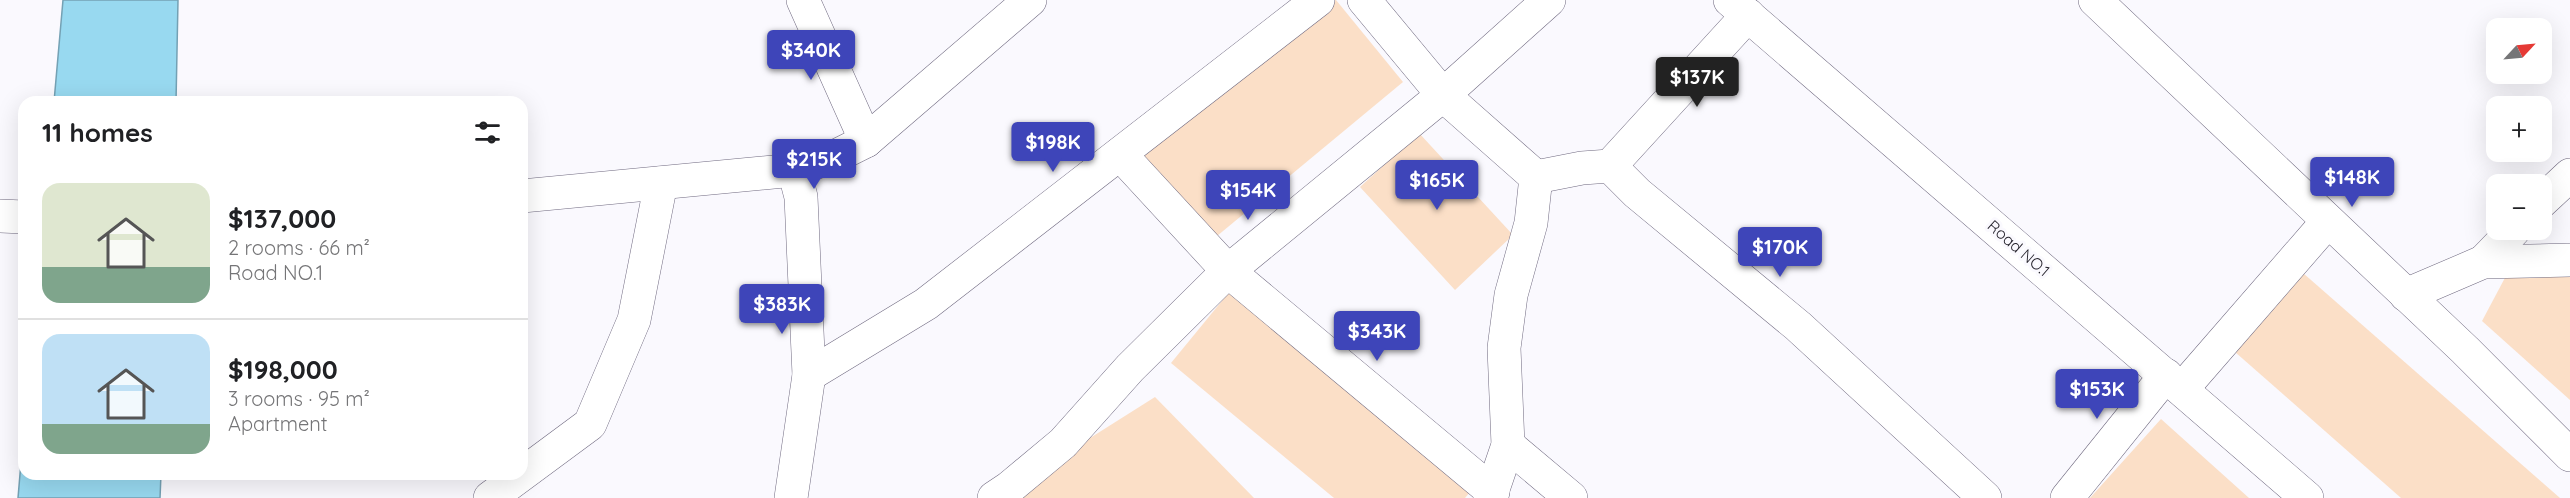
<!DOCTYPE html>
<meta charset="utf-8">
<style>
:root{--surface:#fff;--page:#f6f6f6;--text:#202124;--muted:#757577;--line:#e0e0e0;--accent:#3e45b9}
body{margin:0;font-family:Quicksand,sans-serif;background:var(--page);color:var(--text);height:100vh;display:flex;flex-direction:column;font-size:22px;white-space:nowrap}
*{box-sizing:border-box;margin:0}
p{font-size:20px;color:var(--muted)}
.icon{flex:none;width:33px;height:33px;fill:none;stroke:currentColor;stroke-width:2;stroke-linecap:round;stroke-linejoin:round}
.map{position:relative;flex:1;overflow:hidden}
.side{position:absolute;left:18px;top:96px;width:510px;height:384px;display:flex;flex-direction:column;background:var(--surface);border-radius:18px;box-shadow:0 6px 24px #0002}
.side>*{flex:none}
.needle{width:39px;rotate:64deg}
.buttons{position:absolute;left:2486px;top:18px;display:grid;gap:12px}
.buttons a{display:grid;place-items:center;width:66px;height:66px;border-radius:12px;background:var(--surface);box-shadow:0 6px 24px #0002;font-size:30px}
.price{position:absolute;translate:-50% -51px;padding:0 14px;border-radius:6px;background:var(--accent);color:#fff;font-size:20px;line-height:39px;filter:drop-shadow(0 2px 3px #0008)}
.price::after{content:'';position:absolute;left:50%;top:36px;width:18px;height:14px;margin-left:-9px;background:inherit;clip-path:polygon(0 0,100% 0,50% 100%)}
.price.current{background:#222;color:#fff}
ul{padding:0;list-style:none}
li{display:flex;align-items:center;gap:18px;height:150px;padding:0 24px}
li+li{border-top:2px solid var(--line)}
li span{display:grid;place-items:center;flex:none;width:168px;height:120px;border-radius:18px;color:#555}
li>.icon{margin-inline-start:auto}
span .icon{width:72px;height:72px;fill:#fffc;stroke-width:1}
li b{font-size:26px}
h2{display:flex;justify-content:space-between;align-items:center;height:72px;padding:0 24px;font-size:26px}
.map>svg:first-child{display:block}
.water{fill:#98d9f0;stroke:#74a1b4;stroke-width:1.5}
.building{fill:#fbdfc7}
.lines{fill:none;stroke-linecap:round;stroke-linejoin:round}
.minor-casing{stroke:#706a80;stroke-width:34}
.major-casing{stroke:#706a80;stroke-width:34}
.highway-casing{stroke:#706a80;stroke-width:34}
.minor{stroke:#fff;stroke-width:33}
.major{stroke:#fff;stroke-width:33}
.highway{stroke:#fff;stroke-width:33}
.labels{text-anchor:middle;stroke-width:6;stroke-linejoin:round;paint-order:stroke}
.street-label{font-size:16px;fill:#201e27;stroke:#faf9fe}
</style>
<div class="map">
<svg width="2570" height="498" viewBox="0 0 2570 498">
<rect width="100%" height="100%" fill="#faf9fe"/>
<g class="water">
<polygon points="63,0 178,0 176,102 54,102"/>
<polygon points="24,427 24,474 161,474 160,498 18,498"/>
</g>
<g class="building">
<polygon points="1329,0 1336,0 1403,82 1211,241 1140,156"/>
<polygon points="1419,133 1513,235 1455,290 1360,187"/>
<polygon points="2303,273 2560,498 2401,498 2235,352"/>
<polygon points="2570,273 2570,400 2482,321 2507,274"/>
<polygon points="1235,285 1476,485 1465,498 1334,498 1171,363"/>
<polygon points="1155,397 1254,498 995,498"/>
<polygon points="2161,419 2249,498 2090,498"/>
</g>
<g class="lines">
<defs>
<g id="minor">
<polyline points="803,0 866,141"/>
<polyline points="1364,0 1443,95 1536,177 1531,223 1511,295 1504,348 1508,445 1490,498"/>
<polyline points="2095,0 2465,350 2570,455"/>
<polyline points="1120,154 1228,271 1493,492"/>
<polyline points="1610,166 1748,15"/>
<polyline points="1536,177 1582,168 1610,166 1637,193 1798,326 1985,498"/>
<polyline points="2541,202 2570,175"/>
<polyline points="2483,262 2514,230"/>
<polyline points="2406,295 2483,262 2570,260"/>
<polyline points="809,375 926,304 1318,0"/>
<polyline points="2182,389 2328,221"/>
<polyline points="1508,445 1571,498"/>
<polyline points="490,498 590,424 634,320 661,183"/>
<polyline points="791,498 809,375 801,197 794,170"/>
<polyline points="994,498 1009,488 1063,443 1130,368 1228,271 1443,95 1549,0"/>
<polyline points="2067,498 2166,375"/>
</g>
<g id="major">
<polyline points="522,196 794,170 838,155 866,141 1030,0"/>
<polyline points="0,216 24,217"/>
</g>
<polyline id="highway" points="1730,0 2307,498"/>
</defs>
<use href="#minor" class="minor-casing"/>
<use href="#major" class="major-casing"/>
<use href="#highway" class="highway-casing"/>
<use href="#minor" class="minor"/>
<use href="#major" class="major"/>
<use href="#highway" class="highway"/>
</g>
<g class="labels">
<g class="street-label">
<text transform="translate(2019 248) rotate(41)" y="6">Road NO.1</text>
</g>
</g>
</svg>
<div class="buttons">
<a><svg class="needle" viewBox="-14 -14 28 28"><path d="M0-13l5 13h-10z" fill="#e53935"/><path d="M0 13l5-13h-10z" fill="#757577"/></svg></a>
<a>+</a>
<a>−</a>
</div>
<b class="price" style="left:811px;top:81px">$340K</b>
<b class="price current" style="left:1697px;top:108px">$137K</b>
<b class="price" style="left:1053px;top:173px">$198K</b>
<b class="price" style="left:814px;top:190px">$215K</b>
<b class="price" style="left:2352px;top:208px">$148K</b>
<b class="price" style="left:1437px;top:211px">$165K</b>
<b class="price" style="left:1248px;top:221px">$154K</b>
<b class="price" style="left:1780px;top:278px">$170K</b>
<b class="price" style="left:782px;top:335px">$383K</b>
<b class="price" style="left:1377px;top:362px">$343K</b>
<b class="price" style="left:2097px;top:420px">$153K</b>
<section class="side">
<h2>11 homes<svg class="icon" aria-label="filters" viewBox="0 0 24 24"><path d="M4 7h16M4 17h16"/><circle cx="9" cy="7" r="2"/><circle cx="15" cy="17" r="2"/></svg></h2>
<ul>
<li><span style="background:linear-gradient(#dfe7d0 70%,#7fa58c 0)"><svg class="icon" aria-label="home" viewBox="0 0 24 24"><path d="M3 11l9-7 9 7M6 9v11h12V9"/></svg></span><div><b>$137,000</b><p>2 rooms · 66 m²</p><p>Road NO.1</p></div></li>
<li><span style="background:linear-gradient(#bfe0f5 75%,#7fa58c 0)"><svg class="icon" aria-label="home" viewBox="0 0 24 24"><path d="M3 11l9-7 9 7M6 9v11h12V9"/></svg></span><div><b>$198,000</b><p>3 rooms · 95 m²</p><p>Apartment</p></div></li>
</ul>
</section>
</div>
